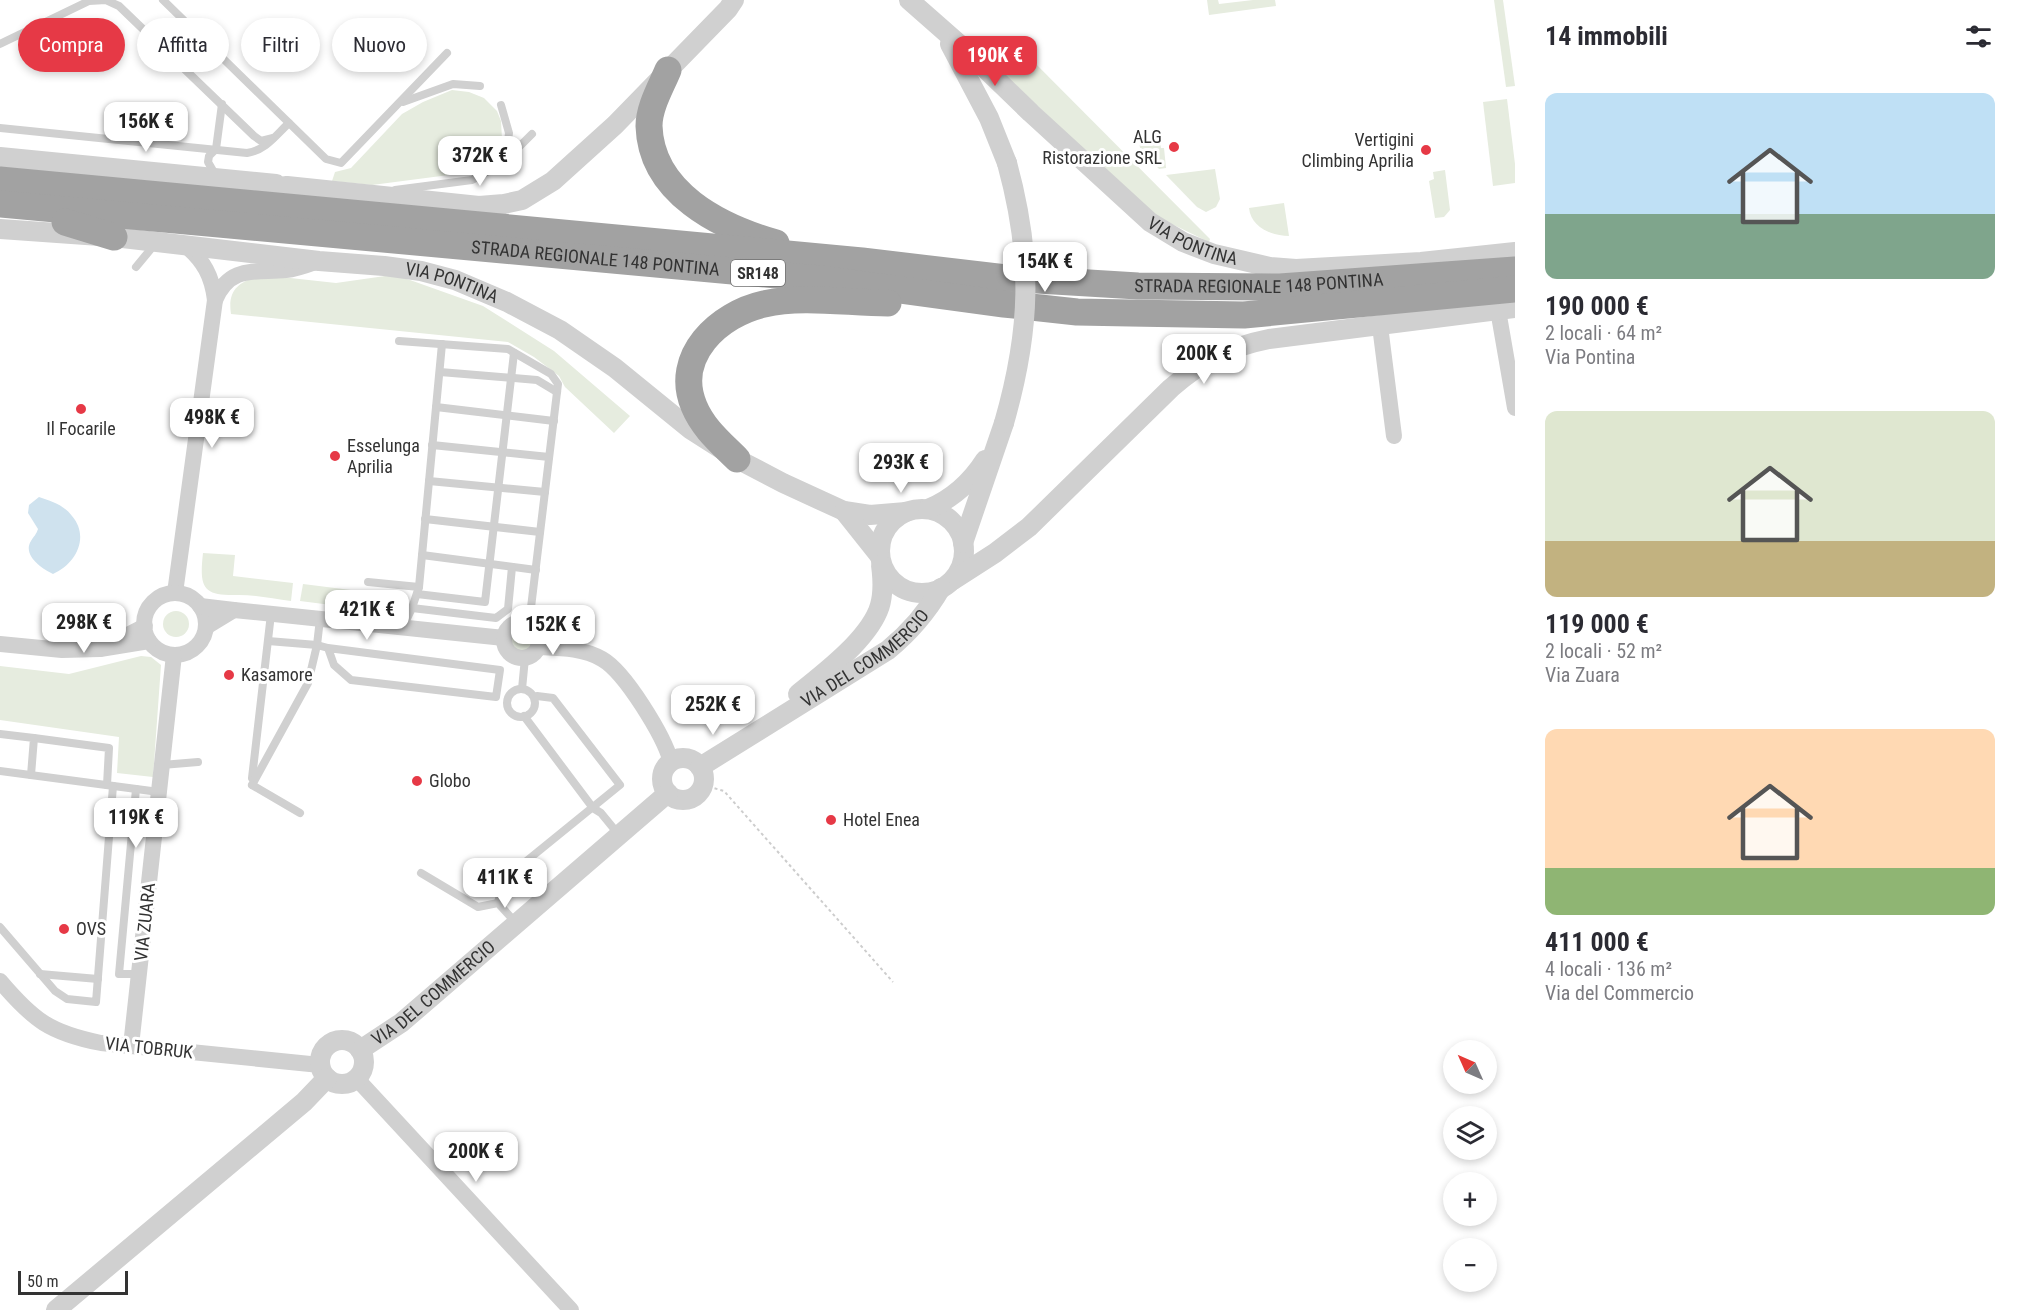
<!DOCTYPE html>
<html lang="it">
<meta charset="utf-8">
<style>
:root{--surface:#fff;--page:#f7f7f7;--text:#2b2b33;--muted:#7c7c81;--accent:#e63946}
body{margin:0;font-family:"Roboto Condensed",sans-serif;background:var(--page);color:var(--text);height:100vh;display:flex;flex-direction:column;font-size:22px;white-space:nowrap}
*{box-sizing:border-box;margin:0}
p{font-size:20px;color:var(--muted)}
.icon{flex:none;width:33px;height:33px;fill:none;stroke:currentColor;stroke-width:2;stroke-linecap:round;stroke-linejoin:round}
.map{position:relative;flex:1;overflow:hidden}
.panel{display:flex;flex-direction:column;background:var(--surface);width:510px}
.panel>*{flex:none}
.guide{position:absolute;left:18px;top:18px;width:570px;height:54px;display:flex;gap:12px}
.needle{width:39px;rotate:315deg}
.fabs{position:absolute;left:1443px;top:1040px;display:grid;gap:12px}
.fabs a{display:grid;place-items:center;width:54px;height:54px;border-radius:50%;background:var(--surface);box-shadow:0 3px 9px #0003;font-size:30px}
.scale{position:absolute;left:18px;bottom:15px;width:110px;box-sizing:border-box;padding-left:6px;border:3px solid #333;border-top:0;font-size:16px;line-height:21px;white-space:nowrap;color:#333;-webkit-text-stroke:4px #fff;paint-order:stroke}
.price{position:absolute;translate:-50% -51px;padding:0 14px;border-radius:12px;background:#fff;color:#222;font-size:20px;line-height:39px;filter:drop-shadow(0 2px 3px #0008)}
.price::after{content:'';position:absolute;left:50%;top:36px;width:18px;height:14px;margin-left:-9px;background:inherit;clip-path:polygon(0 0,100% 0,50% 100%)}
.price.active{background:var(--accent);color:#fff}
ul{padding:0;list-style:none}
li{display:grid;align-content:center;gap:12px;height:318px;padding:0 30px}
li span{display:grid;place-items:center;height:186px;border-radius:12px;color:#555}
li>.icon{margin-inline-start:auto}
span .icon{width:108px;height:108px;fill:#fffc;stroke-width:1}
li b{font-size:26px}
h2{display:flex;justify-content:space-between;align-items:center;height:72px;padding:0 30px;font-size:26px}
.pill{padding:0 21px;border-radius:27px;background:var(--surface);box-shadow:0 3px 9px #0003;font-size:21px;line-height:54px}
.pill.active{background:var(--accent);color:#fff}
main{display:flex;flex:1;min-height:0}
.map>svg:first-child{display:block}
.green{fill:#e6ecdf}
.water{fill:#cfe2ee}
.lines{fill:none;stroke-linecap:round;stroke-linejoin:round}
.path{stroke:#cdcdcd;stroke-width:2;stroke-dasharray:3 3;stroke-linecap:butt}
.service{stroke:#d0d0d0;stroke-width:8}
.minor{stroke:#d0d0d0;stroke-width:16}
.tertiary{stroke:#d0d0d0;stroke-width:20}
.trunk{stroke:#a2a2a2;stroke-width:27}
.tertiary-bridge{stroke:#d0d0d0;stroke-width:20}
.poi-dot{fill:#e63946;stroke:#fff;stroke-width:2}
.labels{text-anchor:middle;stroke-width:6;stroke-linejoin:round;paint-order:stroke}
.shield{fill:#fff;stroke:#707070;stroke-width:1.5}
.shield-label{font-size:16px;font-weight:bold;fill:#333}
.poi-label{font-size:18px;fill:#333;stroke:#fff;text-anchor:start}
.street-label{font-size:18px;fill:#333;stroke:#fff}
</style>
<main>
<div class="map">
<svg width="1515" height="1310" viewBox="0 0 1515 1310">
<rect width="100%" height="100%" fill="#fff"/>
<g class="green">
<polygon points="1207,0 1218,0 1219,4 1253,0 1275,0 1276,6 1209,15"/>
<polygon points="1494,0 1503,0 1515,86 1506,87"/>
<polygon points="1018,46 1210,239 1209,242 1149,213 996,66"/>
<polygon points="452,90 469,92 484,98 497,111 501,121 502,139 498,152 487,164 472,172 372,185 332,181 335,172 351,168 402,114 423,102"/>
<polygon points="1507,99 1515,164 1515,183 1493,186 1483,102"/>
<polygon points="1148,132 1150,142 1160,142 1161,148 1164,148 1166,168 1159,169 1140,148 1138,134"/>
<polygon points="1215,169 1220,199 1216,207 1206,212 1197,207 1166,175"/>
<polygon points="1445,170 1450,210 1444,217 1435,218 1429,181 1434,179 1433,172"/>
<path d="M1284,203L1289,236C1271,236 1251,227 1249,208Z"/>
<path d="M263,275L336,283L392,275L410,280L483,306L554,351L630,416L614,433L565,387L559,376L534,357L508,342L231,314C227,288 241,281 263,275Z"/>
<path d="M203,553L235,555L233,576L293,583L291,601C274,599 256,595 239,595C203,596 199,589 203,553Z"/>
<polygon points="303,584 367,592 366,602 347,607 300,601"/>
<circle cx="176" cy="624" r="13"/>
<circle cx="522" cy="640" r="11"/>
<polygon points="141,656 151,657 161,665 153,777 117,773 119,737 0,720 0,666 69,674"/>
</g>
<path class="water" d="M39,497C51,501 64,505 72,516C90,537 76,564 53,574C42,569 22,555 31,541C34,536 36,535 38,529L28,513L29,505Z"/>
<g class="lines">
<polyline class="path" points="703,785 724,791 893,982"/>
<g class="service">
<polyline points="163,0 326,159 341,163 447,53"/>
<polyline points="0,44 89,1 106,0 119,6 254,136 261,141 273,138"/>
<polyline points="403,102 453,84 480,86"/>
<path d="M0,128L247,153C266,150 275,136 289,123"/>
<polyline points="498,165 508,158 532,134"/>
<polyline points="216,176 208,162 209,156 216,149 222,104"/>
<polyline points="395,190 472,180 490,170 507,149 509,133 501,105"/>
<polyline points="136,267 155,244"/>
<polyline points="399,341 508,349 551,374 558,384 529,624"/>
<polyline points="440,372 537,380 557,392"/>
<polyline points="436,407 554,421"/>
<polyline points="432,445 549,457"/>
<polyline points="429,481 545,492"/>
<polyline points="425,519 540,532"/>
<polyline points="422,555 536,570"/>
<polyline points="368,582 419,587"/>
<polyline points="417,594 485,602 514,353"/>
<polyline points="412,608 496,618 508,609 512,567"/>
<polyline points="403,627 412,608 419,587 442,344"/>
<polyline points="268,641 317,645 328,648 500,670 496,697 351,680 334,665 328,648"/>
<polyline points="522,689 525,658"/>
<circle cx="521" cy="703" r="14"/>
<polyline points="524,716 593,808 601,813 619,835"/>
<polyline points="0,734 34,738 31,775"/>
<polyline points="34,738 109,748 107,785"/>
<polyline points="162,765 198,762"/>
<polyline points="0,771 159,792"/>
<polyline points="252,778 271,614"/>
<polyline points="252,785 308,683 317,645 320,619"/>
<polyline points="252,785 300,813"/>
<polyline points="136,789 119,974 139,974"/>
<polyline points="421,873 478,907 498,903 516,923"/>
<polyline points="498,903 502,886 524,863 620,785 553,698 537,696 534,697"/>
<polyline points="0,927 55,991 67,999 96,1002 113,786"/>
<polyline points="40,974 98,979"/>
</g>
<g class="minor">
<path d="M185,245C204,261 212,276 215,300C230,265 255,273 286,270C297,269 307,265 318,261"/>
<polyline points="1498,310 1515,408"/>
<polyline points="1380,326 1394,436"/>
<polyline points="175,593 215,300"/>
<circle cx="175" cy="624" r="31"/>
<polyline points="200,606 234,610 206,627"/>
<polyline points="234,610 504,638"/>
<circle cx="522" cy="640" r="18"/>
<polyline points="145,626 100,649 149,641"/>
<polyline points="0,644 62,650 100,649"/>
<path d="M538,647C560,648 583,648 602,659C625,672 664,736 671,762"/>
<path d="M0,981C33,1020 50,1033 101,1043L320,1065"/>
<polyline points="131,1046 174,655"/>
<polyline points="357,1079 571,1310"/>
</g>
<g class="tertiary">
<path id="s1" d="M909,0L967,51L1031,113L1150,222L1183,242L1214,254L1270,267L1296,269L1421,262L1515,252"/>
<polyline points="950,44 989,118 1007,163"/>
<polyline points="0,157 276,184"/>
<polyline points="260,190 287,186 479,206 504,204 522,200 553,181 615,125 728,9 734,0"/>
<path id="s2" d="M0,229L114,237L319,261L384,266L421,271L455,280L507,302L560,330L615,368L690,429L737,459L783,483L844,511L870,515L906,512"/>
<circle cx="922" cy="551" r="42"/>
<path d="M928,509C952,499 971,482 985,460"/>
<polyline points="844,511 879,555"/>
<polyline points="963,543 1004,423"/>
<path d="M953,580L995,553L1029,527L1171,388C1202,361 1229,347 1269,339L1515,308"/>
<path d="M798,694C824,673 865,642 878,611C884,597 883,580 881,565"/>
<circle cx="683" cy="779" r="21"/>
<path id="s3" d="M700,767L888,650C910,632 927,612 941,588"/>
<circle cx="342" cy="1062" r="22"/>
<path id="s4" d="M360,1050L401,1023L668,793"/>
<polyline points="56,1310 304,1102 327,1078"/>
</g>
<g class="trunk">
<path d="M668,70C661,87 649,107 649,126C651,193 720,227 776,243"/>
<path id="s5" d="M0,180L862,261L1006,278L1138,286L1280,287L1515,270"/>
<path id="s6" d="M0,204L820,279L1004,304L1077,312L1130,313L1244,315L1515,289"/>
<polyline points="65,222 114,237"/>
<path d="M737,459C720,442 703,428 694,406C673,356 719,314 764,304C803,295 848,303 888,303"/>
</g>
<path class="tertiary-bridge" d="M1004,423C1031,329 1033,258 1007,163"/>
</g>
<g class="poi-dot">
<circle cx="1174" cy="147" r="6"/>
<circle cx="1426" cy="150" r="6"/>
<circle cx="81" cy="409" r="6"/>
<circle cx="335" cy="456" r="6"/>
<circle cx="229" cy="675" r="6"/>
<circle cx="417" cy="781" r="6"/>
<circle cx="831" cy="820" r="6"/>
<circle cx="64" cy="929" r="6"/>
</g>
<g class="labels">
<rect class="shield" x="731" y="260" width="54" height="26" rx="4.5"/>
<g class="shield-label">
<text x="758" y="279">SR148</text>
</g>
<g class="poi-label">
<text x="1162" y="143" text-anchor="end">ALG<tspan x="1162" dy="21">Ristorazione SRL</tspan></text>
<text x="1414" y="146" text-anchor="end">Vertigini<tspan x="1414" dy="21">Climbing Aprilia</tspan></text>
<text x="81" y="435" text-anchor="middle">Il Focarile</text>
<text x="347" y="452">Esselunga<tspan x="347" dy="21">Aprilia</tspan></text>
<text x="241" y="681">Kasamore</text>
<text x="429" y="787">Globo</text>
<text x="843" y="826">Hotel Enea</text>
<text x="76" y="935">OVS</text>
</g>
<g class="street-label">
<text dy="6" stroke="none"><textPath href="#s1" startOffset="375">VIA PONTINA</textPath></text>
<text dy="6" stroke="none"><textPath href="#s6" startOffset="598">STRADA REGIONALE 148 PONTINA</textPath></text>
<text dy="6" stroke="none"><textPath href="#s5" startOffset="1264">STRADA REGIONALE 148 PONTINA</textPath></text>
<text dy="6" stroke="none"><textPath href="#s2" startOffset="456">VIA PONTINA</textPath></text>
<text dy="6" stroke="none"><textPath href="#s3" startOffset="198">VIA DEL COMMERCIO</textPath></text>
<text transform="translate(145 922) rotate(-84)" y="6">VIA ZUARA</text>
<text dy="6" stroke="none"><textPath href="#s4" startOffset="93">VIA DEL COMMERCIO</textPath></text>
<text transform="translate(149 1048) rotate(6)" y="6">VIA TOBRUK</text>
</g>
</g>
</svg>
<div class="fabs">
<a><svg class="needle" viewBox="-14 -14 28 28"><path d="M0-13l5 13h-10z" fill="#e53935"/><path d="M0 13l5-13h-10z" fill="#7c7c81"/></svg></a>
<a><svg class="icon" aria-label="layers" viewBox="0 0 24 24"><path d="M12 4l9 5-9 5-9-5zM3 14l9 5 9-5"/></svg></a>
<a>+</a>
<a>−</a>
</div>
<div class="scale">50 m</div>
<b class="price active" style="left:995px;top:87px">190K €</b>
<b class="price" style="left:146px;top:153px">156K €</b>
<b class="price" style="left:480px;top:187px">372K €</b>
<b class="price" style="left:1045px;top:293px">154K €</b>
<b class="price" style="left:1204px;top:385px">200K €</b>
<b class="price" style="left:212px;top:449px">498K €</b>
<b class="price" style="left:901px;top:494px">293K €</b>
<b class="price" style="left:367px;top:641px">421K €</b>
<b class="price" style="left:84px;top:654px">298K €</b>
<b class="price" style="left:553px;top:656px">152K €</b>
<b class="price" style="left:713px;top:736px">252K €</b>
<b class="price" style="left:136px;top:849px">119K €</b>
<b class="price" style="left:505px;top:909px">411K €</b>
<b class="price" style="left:476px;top:1183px">200K €</b>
<div class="guide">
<a class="pill active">Compra</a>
<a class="pill">Affitta</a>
<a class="pill">Filtri</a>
<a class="pill">Nuovo</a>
</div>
</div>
<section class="panel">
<h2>14 immobili<svg class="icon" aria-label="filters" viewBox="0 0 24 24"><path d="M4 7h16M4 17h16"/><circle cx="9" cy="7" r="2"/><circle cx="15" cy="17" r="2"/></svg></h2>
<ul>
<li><span style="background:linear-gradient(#bfe0f5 65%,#7fa58c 0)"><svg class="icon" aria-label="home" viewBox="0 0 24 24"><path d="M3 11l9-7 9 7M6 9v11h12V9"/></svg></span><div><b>190 000 €</b><p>2 locali · 64 m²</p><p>Via Pontina</p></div></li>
<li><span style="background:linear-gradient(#dfe7d0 70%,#c2b280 0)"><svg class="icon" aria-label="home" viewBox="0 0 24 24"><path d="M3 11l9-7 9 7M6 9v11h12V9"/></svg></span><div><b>119 000 €</b><p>2 locali · 52 m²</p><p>Via Zuara</p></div></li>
<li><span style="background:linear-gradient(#ffd9b3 75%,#8fb573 0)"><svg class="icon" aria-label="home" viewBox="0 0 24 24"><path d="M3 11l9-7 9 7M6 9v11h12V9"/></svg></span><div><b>411 000 €</b><p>4 locali · 136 m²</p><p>Via del Commercio</p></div></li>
</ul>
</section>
</main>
